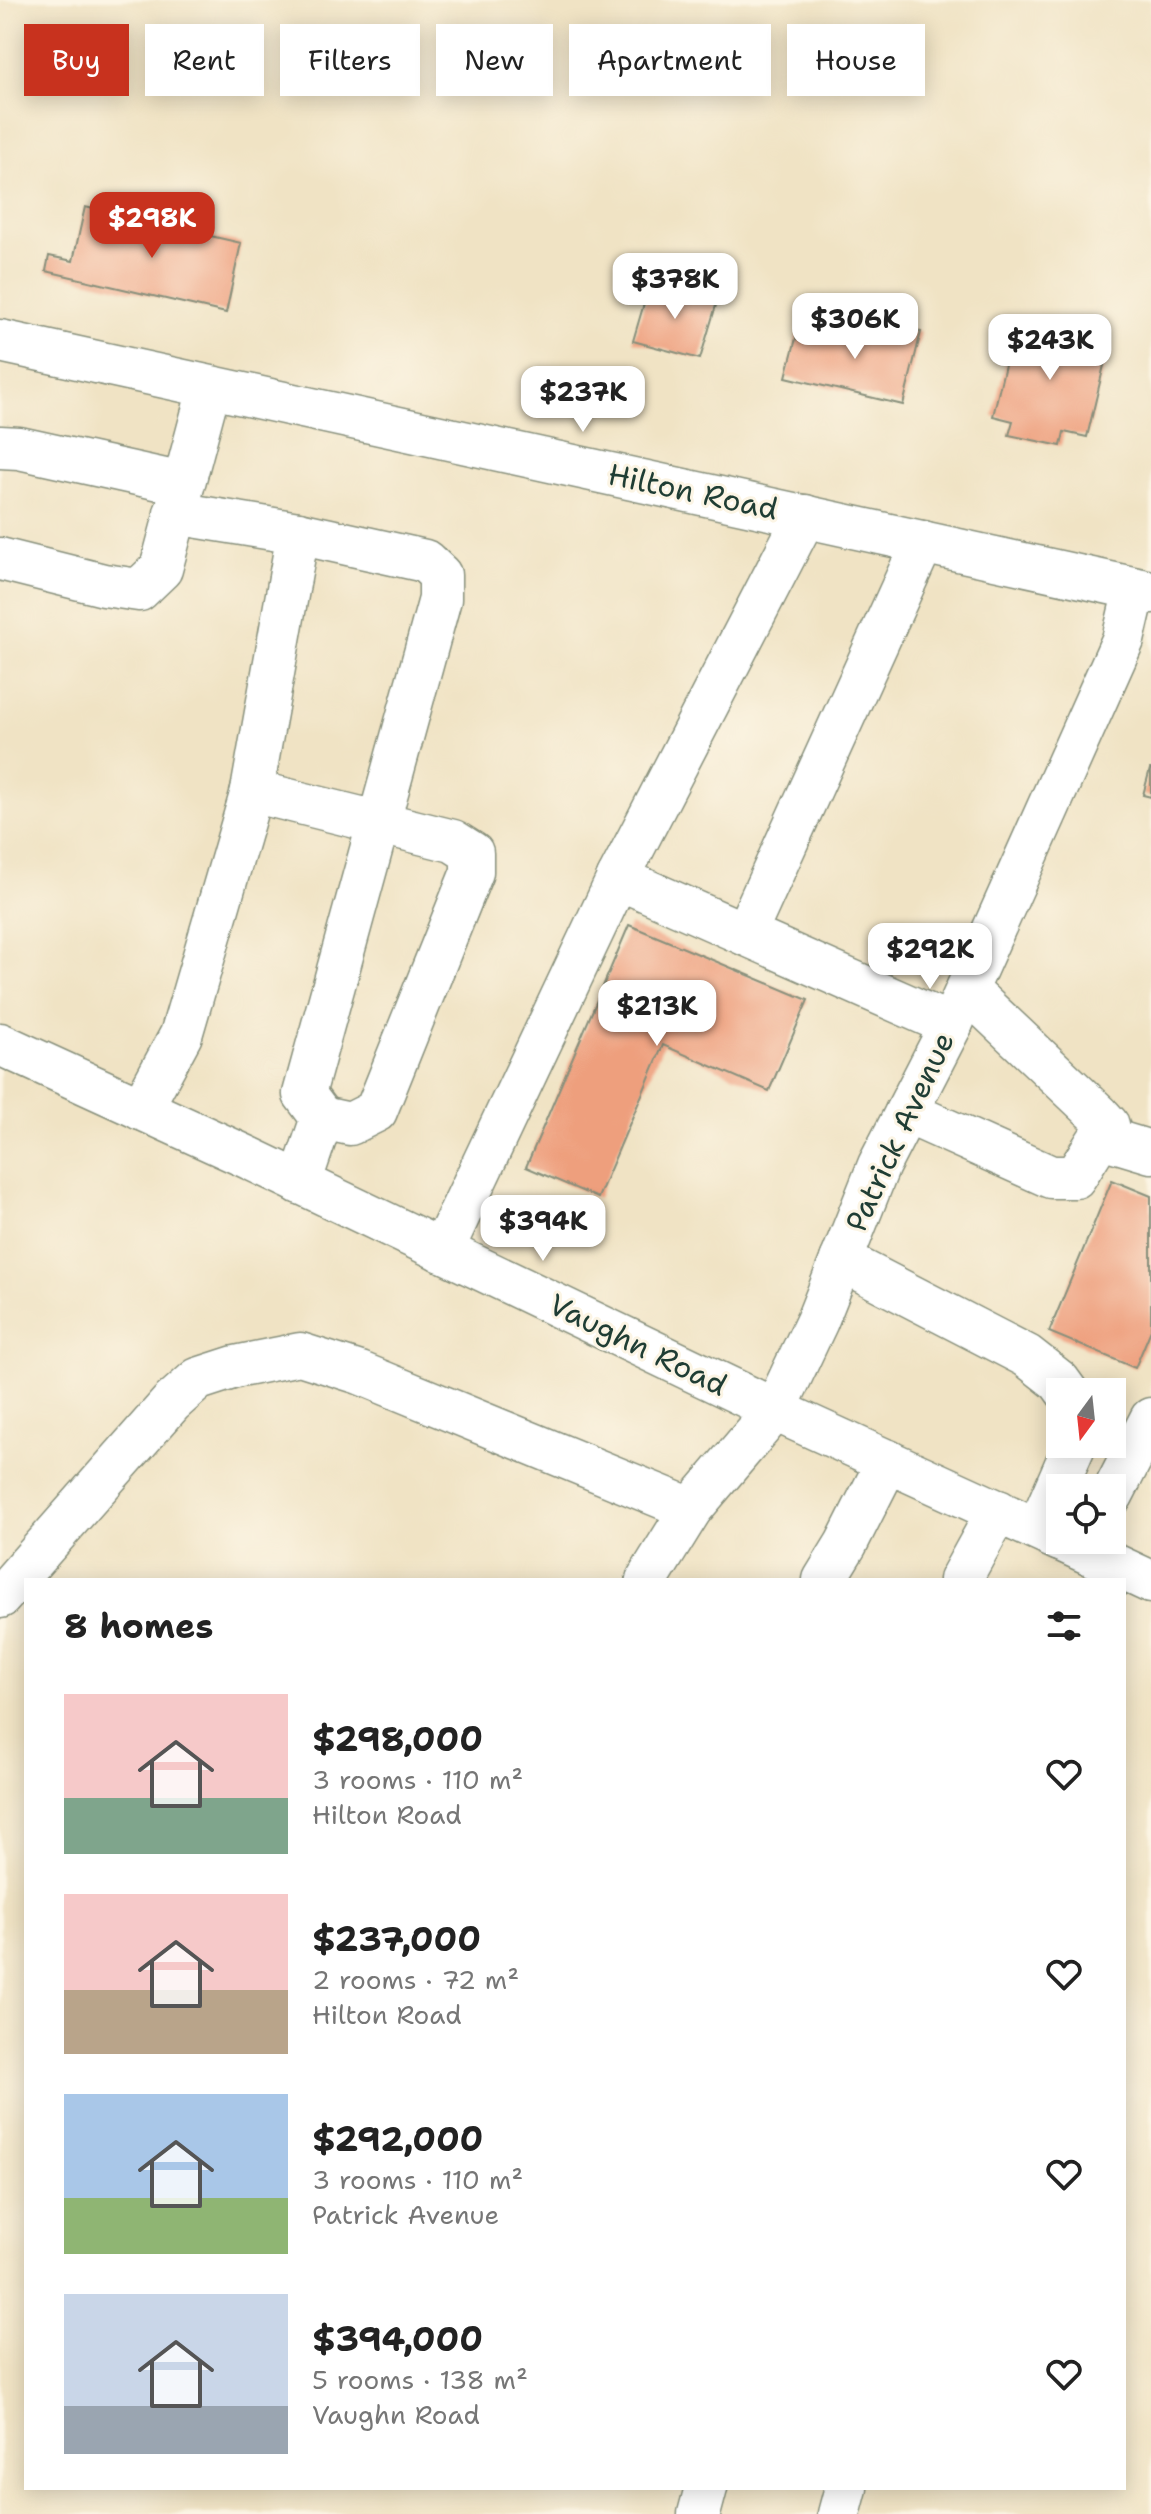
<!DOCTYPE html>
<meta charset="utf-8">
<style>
:root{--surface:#fff;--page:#f6f6f6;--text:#222;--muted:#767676;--accent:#c8321e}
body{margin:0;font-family:"Shantell Sans",sans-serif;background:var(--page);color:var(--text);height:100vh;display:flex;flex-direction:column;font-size:30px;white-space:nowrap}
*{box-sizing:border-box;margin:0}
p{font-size:26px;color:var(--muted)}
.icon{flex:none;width:44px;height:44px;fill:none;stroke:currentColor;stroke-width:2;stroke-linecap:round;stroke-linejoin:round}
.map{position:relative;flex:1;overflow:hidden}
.sheet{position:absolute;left:24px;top:1578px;width:1102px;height:912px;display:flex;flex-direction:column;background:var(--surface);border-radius:0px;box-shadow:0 4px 20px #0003}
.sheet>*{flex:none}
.top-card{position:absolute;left:24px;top:24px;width:1104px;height:72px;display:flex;gap:16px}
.needle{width:52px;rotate:195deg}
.fabs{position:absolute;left:1046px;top:1378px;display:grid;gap:16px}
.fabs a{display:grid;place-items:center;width:80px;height:80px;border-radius:0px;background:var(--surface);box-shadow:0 4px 20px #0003;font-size:40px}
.price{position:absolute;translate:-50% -68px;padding:0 18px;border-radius:16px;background:#fff;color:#222;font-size:26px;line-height:52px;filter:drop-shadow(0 2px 4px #0008)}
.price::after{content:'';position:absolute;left:50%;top:48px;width:24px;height:18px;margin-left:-12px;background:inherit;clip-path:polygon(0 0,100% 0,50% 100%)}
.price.selected{background:var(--accent);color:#fff}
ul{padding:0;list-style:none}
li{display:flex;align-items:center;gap:24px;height:200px;padding:0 40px}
li span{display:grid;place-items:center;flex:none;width:224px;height:160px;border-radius:0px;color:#555}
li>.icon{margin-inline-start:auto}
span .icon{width:96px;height:96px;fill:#fffc;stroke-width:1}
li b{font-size:34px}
h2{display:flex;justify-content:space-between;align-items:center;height:96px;padding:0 40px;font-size:34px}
.pill{padding:0 28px;border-radius:0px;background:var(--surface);box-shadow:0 4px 20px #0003;font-size:28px;line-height:72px}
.pill.selected{background:var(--accent);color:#fff}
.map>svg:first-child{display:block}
.building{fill:#ee9f7d}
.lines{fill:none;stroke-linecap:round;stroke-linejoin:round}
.minor-casing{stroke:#88907c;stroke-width:45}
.minor{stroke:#fff;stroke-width:42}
.labels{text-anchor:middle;stroke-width:6;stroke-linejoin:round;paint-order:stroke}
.street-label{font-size:30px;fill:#1f3d34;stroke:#fcf5e5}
</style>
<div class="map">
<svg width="1151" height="2514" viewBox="0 0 1151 2514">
<rect width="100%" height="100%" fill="#fcf5e5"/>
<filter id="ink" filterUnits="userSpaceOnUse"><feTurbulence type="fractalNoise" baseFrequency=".0125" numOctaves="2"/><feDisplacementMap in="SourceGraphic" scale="16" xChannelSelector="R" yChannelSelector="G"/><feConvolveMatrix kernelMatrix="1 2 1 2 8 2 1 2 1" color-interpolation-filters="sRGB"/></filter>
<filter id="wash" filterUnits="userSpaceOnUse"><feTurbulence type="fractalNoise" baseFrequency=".006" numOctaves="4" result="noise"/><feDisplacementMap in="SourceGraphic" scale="32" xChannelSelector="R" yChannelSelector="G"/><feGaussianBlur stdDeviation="1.8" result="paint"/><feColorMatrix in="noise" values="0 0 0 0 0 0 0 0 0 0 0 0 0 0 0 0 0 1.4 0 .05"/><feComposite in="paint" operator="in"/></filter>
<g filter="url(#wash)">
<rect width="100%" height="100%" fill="#f0e3c4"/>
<g id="blocks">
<g class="building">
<polygon points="85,207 241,243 226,313 46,271 49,256 73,261"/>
<polygon points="650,283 717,302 700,359 633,341"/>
<polygon points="1016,318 1110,340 1087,437 1064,432 1061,446 1009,435 1013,421 993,416"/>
<polygon points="801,319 888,341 892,325 921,332 903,405 786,377"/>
<polygon points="1150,769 1151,769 1151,797 1143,795"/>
<polygon points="629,925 808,1000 769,1091 663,1045 598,1198 526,1167"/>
<polygon points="1112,1180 1151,1196 1151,1330 1135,1368 1049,1332"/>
</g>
</g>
</g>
<g filter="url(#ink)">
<use href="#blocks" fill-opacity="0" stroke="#88907c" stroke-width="2"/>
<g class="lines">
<defs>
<g id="minor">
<polyline points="0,341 1151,592"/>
<polyline points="0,447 19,448 183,484"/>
<polyline points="298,533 425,561 440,575 440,599 304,1094 322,1118 300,1183"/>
<polyline points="0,559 104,585 139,590 161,569 209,389"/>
<polyline points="252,791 453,841 472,853 472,872 376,1111 350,1124 322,1118"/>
<polyline points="618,878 951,1025"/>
<polyline points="745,934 923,542"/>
<polyline points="967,990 1099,1115 1108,1125 1111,1140"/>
<polyline points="0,1044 247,1157 775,1410 1060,1540"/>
<polyline points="141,1109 181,1035 252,791 298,533 175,513"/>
<polyline points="906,1112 1051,1177 1075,1177 1097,1142 1111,1140 1151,1152"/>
<polyline points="442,1251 618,878 805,516"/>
<polyline points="841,1260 1027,1356 1059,1381 1067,1392"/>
<polyline points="1112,1495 1151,1419"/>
<polyline points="1038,1529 1075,1444"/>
<polyline points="1061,1540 1151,1582"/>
<polyline points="647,1580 691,1509 775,1410 817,1321 879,1165 951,1025 1123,640 1135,589"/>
<polyline points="824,1580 846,1544 888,1461"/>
<polyline points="960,1580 998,1511"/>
<polyline points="0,1597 171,1403 198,1379 235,1367 300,1354 360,1373 691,1509"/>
<polyline points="699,2514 706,2488"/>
<polyline points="839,2514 846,2488"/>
</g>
</defs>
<use href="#minor" class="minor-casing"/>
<use href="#minor" class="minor"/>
</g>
</g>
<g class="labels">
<g class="street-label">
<text transform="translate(693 492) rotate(12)" y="10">Hilton Road</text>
<text transform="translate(900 1132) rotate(-65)" y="10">Patrick Avenue</text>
<text transform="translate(638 1345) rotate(26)" y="10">Vaughn Road</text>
</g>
</g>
</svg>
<div class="fabs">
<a><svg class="needle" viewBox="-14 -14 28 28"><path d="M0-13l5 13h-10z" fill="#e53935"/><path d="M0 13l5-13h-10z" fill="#767676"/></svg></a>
<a><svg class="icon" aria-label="locate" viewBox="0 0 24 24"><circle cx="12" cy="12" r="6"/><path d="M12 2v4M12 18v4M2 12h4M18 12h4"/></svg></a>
</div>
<b class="price selected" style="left:152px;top:260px">$298K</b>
<b class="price" style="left:675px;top:321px">$378K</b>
<b class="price" style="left:855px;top:361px">$306K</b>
<b class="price" style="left:1050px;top:382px">$243K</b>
<b class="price" style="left:583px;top:434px">$237K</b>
<b class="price" style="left:930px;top:991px">$292K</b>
<b class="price" style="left:657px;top:1048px">$213K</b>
<b class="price" style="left:543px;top:1263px">$394K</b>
<div class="top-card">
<a class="pill selected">Buy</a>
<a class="pill">Rent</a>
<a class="pill">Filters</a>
<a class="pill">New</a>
<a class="pill">Apartment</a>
<a class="pill">House</a>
</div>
<section class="sheet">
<h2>8 homes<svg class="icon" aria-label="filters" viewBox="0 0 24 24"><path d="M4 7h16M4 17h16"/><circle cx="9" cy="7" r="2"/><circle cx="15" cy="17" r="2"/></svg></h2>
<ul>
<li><span style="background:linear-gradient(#f6c9c9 65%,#7fa58c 0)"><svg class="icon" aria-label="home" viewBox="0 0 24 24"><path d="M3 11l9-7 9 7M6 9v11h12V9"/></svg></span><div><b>$298,000</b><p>3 rooms · 110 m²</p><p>Hilton Road</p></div><svg class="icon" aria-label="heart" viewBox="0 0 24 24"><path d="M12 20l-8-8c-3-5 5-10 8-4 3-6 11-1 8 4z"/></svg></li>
<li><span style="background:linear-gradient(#f6c9c9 60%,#b9a48a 0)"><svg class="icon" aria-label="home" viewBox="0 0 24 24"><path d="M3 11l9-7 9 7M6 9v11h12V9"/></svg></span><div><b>$237,000</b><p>2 rooms · 72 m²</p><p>Hilton Road</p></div><svg class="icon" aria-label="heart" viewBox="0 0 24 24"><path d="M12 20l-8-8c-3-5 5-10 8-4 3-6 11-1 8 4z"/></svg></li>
<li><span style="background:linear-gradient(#a9c7e8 65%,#8fb573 0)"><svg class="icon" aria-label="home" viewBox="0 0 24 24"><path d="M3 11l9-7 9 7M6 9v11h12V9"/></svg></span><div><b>$292,000</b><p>3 rooms · 110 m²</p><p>Patrick Avenue</p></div><svg class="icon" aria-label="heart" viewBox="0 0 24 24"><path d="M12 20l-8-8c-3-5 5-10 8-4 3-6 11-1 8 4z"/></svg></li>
<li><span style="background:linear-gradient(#c9d6e8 70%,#9aa5b1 0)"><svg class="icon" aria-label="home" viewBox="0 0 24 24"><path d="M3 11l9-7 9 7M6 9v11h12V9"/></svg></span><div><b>$394,000</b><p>5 rooms · 138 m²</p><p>Vaughn Road</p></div><svg class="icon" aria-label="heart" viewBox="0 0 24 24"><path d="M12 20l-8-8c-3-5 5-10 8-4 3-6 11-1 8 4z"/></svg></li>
</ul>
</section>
</div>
